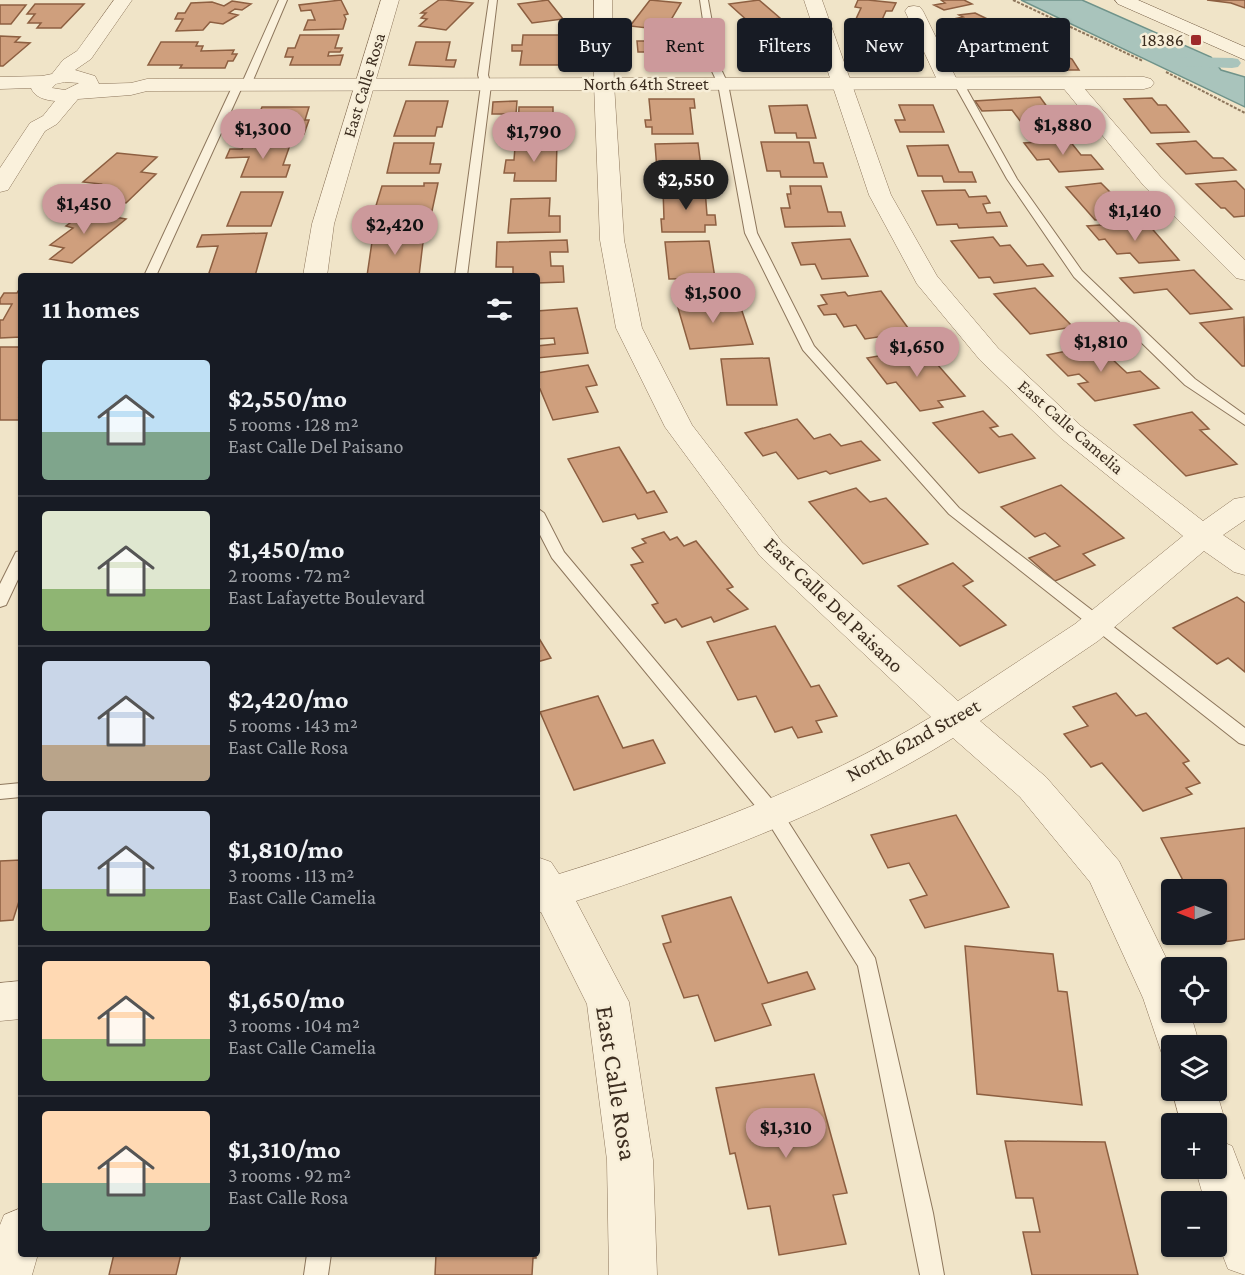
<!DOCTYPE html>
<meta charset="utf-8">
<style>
:root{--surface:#171b24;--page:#20242c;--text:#f1f3f6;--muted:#9ea1a6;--line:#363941;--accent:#cc999b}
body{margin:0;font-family:"Crimson Pro",serif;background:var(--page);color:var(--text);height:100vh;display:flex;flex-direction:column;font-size:22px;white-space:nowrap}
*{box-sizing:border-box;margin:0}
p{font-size:20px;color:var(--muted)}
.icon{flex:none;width:33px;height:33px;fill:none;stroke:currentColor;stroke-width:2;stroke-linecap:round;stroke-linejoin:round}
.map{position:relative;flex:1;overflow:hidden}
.side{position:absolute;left:18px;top:273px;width:522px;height:984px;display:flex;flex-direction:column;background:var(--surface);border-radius:6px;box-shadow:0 2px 4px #0004}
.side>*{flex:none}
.banner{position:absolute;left:558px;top:18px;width:570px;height:54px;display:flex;gap:12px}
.needle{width:39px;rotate:270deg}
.fabs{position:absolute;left:1161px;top:879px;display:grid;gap:12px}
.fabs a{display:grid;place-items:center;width:66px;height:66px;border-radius:6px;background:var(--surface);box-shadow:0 2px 4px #0004;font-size:30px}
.price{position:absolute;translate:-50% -51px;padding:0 14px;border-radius:21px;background:var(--accent);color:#111;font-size:20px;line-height:39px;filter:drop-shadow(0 2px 3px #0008)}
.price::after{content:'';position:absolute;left:50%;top:36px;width:18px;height:14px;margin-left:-9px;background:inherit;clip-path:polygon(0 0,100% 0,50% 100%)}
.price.current{background:#222;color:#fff}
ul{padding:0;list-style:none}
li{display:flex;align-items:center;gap:18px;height:150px;padding:0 24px}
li+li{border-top:2px solid var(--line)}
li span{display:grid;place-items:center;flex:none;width:168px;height:120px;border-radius:6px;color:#555}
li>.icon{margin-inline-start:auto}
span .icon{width:72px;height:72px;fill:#fffc;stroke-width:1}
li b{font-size:26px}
h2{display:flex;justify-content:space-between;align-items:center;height:72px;padding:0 24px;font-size:26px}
.chip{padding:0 21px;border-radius:6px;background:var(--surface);box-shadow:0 2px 4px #0004;font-size:21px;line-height:54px}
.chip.current{background:var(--accent);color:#111}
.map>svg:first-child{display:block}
.water{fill:#a9c4bc;stroke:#6f938a;stroke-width:1.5}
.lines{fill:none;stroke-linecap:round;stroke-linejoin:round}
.canal{fill:#a9c4bc;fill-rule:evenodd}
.building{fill:#cf9f7d;stroke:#8d5f41;stroke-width:1.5}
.service-casing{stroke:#8d765c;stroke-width:2}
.minor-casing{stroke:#8d765c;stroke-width:1}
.tertiary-casing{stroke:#8d765c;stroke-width:1}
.secondary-casing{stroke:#6f573f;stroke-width:1}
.path{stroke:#8d765c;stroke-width:2;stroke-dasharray:3 1.5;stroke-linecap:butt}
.service{fill:#faf1dc;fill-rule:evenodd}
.minor{fill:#faf1dc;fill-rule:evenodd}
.tertiary{fill:#faf1dc;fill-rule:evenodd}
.secondary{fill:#faf1dc;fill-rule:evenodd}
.poi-dot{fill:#9e2a2b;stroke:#f7eed8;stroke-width:2}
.labels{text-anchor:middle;stroke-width:5;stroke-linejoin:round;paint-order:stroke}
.far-poi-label{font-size:18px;fill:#3d2e20;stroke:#f7eed8;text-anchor:end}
.far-street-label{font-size:18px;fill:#3d2e20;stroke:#f7eed8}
.street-label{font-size:21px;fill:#3d2e20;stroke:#f7eed8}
.near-street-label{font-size:26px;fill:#3d2e20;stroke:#f7eed8}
</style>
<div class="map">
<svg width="1245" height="1275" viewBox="0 0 1245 1275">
<rect width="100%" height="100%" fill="#f0e4c8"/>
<polygon class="water" points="1021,0 1082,0 1211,57 1221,70 1245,77 1245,107"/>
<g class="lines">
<polygon class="canal" points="1185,57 1232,58 1238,59 1241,63 1238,67 1232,68 1179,66 1176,62 1179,58"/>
</g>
<g class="building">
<polygon points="341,0 348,14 344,15 346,19 343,29 304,30 308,20 315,20 311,10 301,11 299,5"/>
<polygon points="439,0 445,0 473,3 446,30 419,26 427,19 421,18 426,13 421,13"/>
<polygon points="548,0 563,19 532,23 518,4"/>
<polygon points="650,0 681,3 665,30 630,26"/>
<polygon points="759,0 780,18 750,23 729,4"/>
<polygon points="858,0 868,0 896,3 892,11 886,11 881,22 856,19 861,8 855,7"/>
<polygon points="941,0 964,0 972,4 944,10 934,5 945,3"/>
<polygon points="1207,0 1245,0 1245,8 1231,3"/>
<polygon points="232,1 251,4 242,10 235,9 229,13 238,15 223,24 210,22 203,30 176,31 183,19 175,19 178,13 185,13 191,3 212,2 224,6"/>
<polygon points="35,4 84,4 61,28 37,28 41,23 28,23 35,14 27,14"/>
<polygon points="0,5 26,5 11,24 0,24"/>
<polygon points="975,13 1002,26 983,32 978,29 969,32 963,28 970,26 964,24 954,26 944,21 963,17 959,15"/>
<polygon points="903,33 918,33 920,40 905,40"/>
<polygon points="300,35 339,35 335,48 342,48 340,52 329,52 328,56 343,55 340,65 290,65 293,57 285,57 288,48 295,48"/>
<polygon points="523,35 560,35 559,65 520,65 522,51 512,51 512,45 522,45"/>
<polygon points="0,36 20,37 15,42 30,43 3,66 0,66"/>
<polygon points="973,36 996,37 999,41 1030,43 1033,50 1041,50 1043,55 1018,55 1020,60 984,57 981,49 998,49 995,44 976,43"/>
<polygon points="637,41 677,41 679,64 648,64 646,52 638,52"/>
<polygon points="746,41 780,41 785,64 751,64"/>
<polygon points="860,41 895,41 904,64 896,64 898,71 874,71 867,52 864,52"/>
<polygon points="161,42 198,42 196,46 203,46 201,51 234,50 232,54 237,54 233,61 228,61 225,68 180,68 182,65 148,65"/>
<polygon points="416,42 450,42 446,60 456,60 454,67 409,65"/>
<polygon points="1057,53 1072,59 1079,70 1059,70 1053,63 1042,57"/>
<polygon points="1040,97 1066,133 1030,134 1012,110 982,111 975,101"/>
<polygon points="1152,98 1158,105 1166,105 1189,132 1151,133 1124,99"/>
<polygon points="649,99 694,99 695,108 690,108 693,134 652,134 652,127 646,127 645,120 651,120"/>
<polygon points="406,101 448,101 442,127 437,127 435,136 394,136"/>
<polygon points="517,101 516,114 492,114 493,102"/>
<polygon points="807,105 816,138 797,138 796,133 775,133 769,106"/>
<polygon points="899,105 933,105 944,132 900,132 895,120 905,120"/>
<polygon points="262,107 309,107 305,120 309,120 304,134 263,135 265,129 253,129"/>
<polygon points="519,107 553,107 553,116 558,116 557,134 538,134 538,138 498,139 499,130 518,130"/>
<polygon points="1069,140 1081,155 1091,155 1103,169 1059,172 1049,159 1037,160 1024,143"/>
<polygon points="1196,141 1213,158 1223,158 1236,170 1186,174 1157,144"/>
<polygon points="557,142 556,181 514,181 515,173 504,173 506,160 514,160 515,147 526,147 526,143"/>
<polygon points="761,142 809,142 814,163 823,163 827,177 781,177 780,171 767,171"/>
<polygon points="394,143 434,143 430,164 441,164 439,173 387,173"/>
<polygon points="698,143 703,183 658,183 655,144"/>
<polygon points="244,145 290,145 283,165 290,165 286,177 241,177 249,157 226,158 230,149 242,149"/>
<polygon points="948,145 959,172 972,172 976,182 944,182 942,176 918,176 907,146"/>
<polygon points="117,153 157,157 141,172 156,174 126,203 87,198 101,184 83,182"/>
<polygon points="1236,181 1245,190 1245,216 1234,217 1225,208 1221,208 1196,184"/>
<polygon points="424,183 438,183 432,211 420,211 419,219 379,219 381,209 375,209 382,186 424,186"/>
<polygon points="1101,183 1112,194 1116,194 1137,216 1095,220 1066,187"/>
<polygon points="790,186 821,186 828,212 841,212 845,226 785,227 781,208 790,208 787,194 791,194"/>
<polygon points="663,189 705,189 707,215 715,215 716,225 705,225 705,232 662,232 661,219 664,219"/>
<polygon points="965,190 969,197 986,196 990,203 983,204 987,213 1000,212 1007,226 959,228 957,224 937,225 922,191"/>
<polygon points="241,192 283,192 271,226 227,226"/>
<polygon points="550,198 549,216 560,216 560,232 508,233 511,199"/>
<polygon points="85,212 126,219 72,263 50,259 64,248 50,245 73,228 66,226"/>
<polygon points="1114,224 1117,226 1148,224 1179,260 1139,263 1130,253 1117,254 1105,239 1099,240 1087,226"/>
<polygon points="267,233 255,276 208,276 218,246 197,247 202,235"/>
<polygon points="416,234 415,242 423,242 419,276 367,276 373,235"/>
<polygon points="993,237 1000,246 1010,245 1027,266 1043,264 1053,276 994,283 990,277 979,278 951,241"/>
<polygon points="850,239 868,276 822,279 815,264 801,265 792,243"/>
<polygon points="567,240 568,252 550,252 551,266 563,266 564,282 537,283 537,276 513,276 513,267 496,267 497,242"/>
<polygon points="709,241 715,278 669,279 665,242"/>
<polygon points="1194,270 1232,309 1190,314 1167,289 1134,293 1120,278"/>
<polygon points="21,286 21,337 0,338 0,320 3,320 12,304 0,304 0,299 4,293 17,293"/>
<polygon points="1035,288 1073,327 1030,334 994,294"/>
<polygon points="881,291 911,332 865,339 856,325 844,327 836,314 824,315 818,306 827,304 821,295 845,292 848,296"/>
<polygon points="723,298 727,309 741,308 753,344 690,349 676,301"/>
<polygon points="577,308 588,353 537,358 537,346 555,344 554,338 537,339 537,311"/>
<polygon points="1244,317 1245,366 1242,366 1200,323"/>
<polygon points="1097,345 1127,373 1140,371 1159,388 1095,401 1078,384 1088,382 1079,374 1068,376 1047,355"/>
<polygon points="0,347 21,347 21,393 19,397 21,397 21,420 0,420"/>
<polygon points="923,348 965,396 938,401 943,407 920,411 896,382 887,384 867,358"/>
<polygon points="769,358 777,405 727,405 721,359"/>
<polygon points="588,365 597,385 586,387 598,412 553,420 540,389 537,390 537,373"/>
<polygon points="983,411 998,426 990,428 999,437 1012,434 1035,458 979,473 933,423"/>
<polygon points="1192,412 1209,429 1200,430 1237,464 1186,476 1134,425"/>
<polygon points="797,419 814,439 830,434 841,446 861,441 880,460 830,474 826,471 798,479 776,452 763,456 745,433"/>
<polygon points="619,447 647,493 654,491 667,512 638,519 635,514 603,522 568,459"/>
<polygon points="1061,485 1124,538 1083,554 1095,565 1055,581 1029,558 1060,546 1045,533 1035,537 1001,507"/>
<polygon points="856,488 870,502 886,498 928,544 863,564 809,502"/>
<polygon points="664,532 670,540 677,537 684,546 696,541 733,587 727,589 748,609 714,622 711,617 682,627 676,619 665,623 652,605 658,603 631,565 643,562 632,548 646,543 642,539"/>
<polygon points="953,563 973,581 963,586 1006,625 960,646 898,586"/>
<polygon points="1237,597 1245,603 1245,672 1228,658 1217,664 1173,628"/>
<polygon points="775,626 811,687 819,685 837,716 816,721 822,732 798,738 792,727 775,732 756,696 738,700 707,642"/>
<polygon points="537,635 551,658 537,662"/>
<polygon points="1116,693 1136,716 1146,713 1189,761 1183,763 1200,783 1186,788 1192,794 1143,811 1102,763 1091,767 1064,734 1088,726 1073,707"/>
<polygon points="598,696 623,748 653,740 665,763 574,790 540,712"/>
<polygon points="956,815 1009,907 925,928 910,900 927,895 909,863 888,868 871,835"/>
<polygon points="1245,828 1245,939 1216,943 1211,934 1216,934 1216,890 1188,890 1161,838"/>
<polygon points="21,860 21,895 13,920 0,921 0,861"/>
<polygon points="731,897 768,983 807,972 815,989 762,1004 771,1025 715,1041 698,995 684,998 663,944 671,942 662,916"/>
<polygon points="965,946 1053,954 1058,991 1067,992 1082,1105 977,1094"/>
<polygon points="814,1074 847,1193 833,1195 846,1244 779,1255 770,1206 748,1209 735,1153 730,1154 716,1088"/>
<polygon points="1005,1141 1105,1142 1138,1275 1032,1275 1023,1232 1040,1232 1033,1198 1016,1198"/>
<polygon points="114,1254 181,1254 176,1275 109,1275"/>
<polygon points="436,1254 536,1254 536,1258 533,1258 532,1275 435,1275"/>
</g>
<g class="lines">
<defs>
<g id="service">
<polygon points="279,0 287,0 251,85 246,88 242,87 156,276 144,276 233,85 238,82 242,83"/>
<polygon points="489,0 497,0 488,75 491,85 467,276 455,276 481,85 478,75"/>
<polygon points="700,0 708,0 720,67 728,84 757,233 814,346 959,508 1245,728 1245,745 1239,743 949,514 803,350 745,233 718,84 710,67"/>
<polygon points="959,81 964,84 1017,179 1082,271 1195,379 1245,415 1245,425 1185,385 1074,277 1007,179 954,84"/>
<polygon points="537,508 544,513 564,552 780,809 875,958 933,1213 944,1275 920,1275 858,966 766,819 552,558 537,529"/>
<polygon points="21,551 21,573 6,605 0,607 0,584 16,552"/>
<polygon points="21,783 21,797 0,799 0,785"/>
<polygon points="307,1254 331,1254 328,1275 304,1275"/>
</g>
<g id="minor">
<polygon points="381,0 399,0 334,224 327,276 303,276 312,224"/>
<path d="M594,0H612L614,84L624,240L642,328L692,425L782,542L958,701L1075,624L1183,536L1061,438L980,360L917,284L869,195L804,0H822L891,195L937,276L998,348L1081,426L1203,521L1234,499L1245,497V520L1223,535L1245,550V575L1234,572L1204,551L1098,641L980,721L1046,777L1119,861L1172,970V1012H1190L1200,1046H1172V1063L1164,1060L1143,998L1090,882L1020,797L953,738C837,810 705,859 576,901L629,1002L653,1160L657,1275H609L607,1160L587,1004L541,912L537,914V857L551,862L559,874C687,834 816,787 931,717L760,556L665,427L616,328L600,240L594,84Z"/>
<polygon points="914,6 920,7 923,11 959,84 956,88 942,88 939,84 905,11 908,7"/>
<polygon points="1070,78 1077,80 1160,176 1245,260 1245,280 1236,278 1144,186 1060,84 1063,80"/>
<polygon points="21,981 21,1019 0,1021 0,983"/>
<polygon points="1172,1090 1216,1090 1226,1124 1218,1140 1232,1146 1245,1180 1245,1275 1228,1269 1216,1238 1216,1202 1205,1202 1195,1168 1216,1168 1216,1124 1181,1124"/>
<polygon points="21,1208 21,1254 38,1254 32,1275 0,1275 0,1225 4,1215"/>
</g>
<path id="tertiary" d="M114,0H132L91,59L75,70L95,76L99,84L131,83L147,79L1144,77L1151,79L1154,83L1151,87L1144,89L147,91L131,95L78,99L57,124L45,131L8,190L0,192V168L30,123L43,116L55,101C46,100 35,98 31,88L0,89V77L42,76L52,74L63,60L77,51ZM65,82L79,83L65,90L52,88L56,84Z"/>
<polygon id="secondary" points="1115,0 1138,0 1245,47 1245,60 1118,4"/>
</defs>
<use href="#service" class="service-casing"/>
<use href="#minor" class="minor-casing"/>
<use href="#tertiary" class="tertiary-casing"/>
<use href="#secondary" class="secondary-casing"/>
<g class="path">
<polyline points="1013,0 1143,61"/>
<polyline points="1166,72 1245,113"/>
</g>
<use href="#service" class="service"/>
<use href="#minor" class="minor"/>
<use href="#tertiary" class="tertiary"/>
<use href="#secondary" class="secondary"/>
</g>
<rect class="poi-dot" x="1190" y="34" width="12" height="12" rx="3"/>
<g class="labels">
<g class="far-poi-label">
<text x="1184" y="46">18386</text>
</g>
<g class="far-street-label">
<text x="646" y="90">North 64th Street</text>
<text transform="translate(364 85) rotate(-73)" y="6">East Calle Rosa</text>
<text transform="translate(1071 427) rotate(41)" y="6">East Calle Camelia</text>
</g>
<g class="street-label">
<text transform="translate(834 605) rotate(44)" y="7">East Calle Del Paisano</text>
<text transform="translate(913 740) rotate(-29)" y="7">North 62nd Street</text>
</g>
<g class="near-street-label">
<text transform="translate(617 1083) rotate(81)" y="9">East Calle Rosa</text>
</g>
</g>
</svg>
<div class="fabs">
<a><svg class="needle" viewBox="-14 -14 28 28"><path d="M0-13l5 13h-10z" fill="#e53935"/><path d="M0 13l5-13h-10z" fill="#9ea1a6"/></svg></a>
<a><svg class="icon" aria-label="locate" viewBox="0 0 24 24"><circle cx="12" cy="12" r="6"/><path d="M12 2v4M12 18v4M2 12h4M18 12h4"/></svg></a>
<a><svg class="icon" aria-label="layers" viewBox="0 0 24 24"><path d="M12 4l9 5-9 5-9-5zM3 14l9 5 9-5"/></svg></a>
<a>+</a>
<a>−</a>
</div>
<b class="price" style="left:1063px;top:156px">$1,880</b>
<b class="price" style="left:263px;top:160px">$1,300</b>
<b class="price" style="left:534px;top:163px">$1,790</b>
<b class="price current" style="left:686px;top:211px">$2,550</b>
<b class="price" style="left:84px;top:235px">$1,450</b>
<b class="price" style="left:1135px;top:242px">$1,140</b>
<b class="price" style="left:395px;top:256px">$2,420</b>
<b class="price" style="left:713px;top:324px">$1,500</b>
<b class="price" style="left:1101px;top:373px">$1,810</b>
<b class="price" style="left:917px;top:378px">$1,650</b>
<b class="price" style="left:786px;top:1159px">$1,310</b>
<div class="banner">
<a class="chip">Buy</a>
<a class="chip current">Rent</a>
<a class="chip">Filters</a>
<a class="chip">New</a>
<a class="chip">Apartment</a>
</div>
<section class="side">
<h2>11 homes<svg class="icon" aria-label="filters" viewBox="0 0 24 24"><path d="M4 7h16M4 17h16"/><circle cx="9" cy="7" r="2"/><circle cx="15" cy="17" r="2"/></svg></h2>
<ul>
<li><span style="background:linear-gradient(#bfe0f5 60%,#7fa58c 0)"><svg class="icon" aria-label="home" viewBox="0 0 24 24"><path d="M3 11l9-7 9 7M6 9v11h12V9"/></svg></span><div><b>$2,550/mo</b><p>5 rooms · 128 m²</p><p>East Calle Del Paisano</p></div></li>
<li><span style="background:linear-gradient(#dfe7d0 65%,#8fb573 0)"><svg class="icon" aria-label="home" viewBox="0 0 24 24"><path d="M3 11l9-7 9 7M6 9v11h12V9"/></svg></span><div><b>$1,450/mo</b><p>2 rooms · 72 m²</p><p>East Lafayette Boulevard</p></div></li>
<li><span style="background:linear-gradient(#c9d6e8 70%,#b9a48a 0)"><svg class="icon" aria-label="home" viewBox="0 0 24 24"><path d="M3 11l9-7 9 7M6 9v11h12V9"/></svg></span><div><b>$2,420/mo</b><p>5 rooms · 143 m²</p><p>East Calle Rosa</p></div></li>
<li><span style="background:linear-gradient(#c9d6e8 65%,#8fb573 0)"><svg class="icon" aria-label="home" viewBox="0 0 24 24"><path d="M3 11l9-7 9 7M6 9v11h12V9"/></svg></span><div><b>$1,810/mo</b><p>3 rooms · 113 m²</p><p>East Calle Camelia</p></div></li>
<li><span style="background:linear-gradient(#ffd9b3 65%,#8fb573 0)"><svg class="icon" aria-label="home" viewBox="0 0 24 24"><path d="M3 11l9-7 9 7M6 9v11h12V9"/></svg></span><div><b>$1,650/mo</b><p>3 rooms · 104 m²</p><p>East Calle Camelia</p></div></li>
<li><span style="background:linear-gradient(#ffd9b3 60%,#7fa58c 0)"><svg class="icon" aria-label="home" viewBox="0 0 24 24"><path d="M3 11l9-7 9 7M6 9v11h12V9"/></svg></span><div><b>$1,310/mo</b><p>3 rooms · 92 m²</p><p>East Calle Rosa</p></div></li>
</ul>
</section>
</div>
